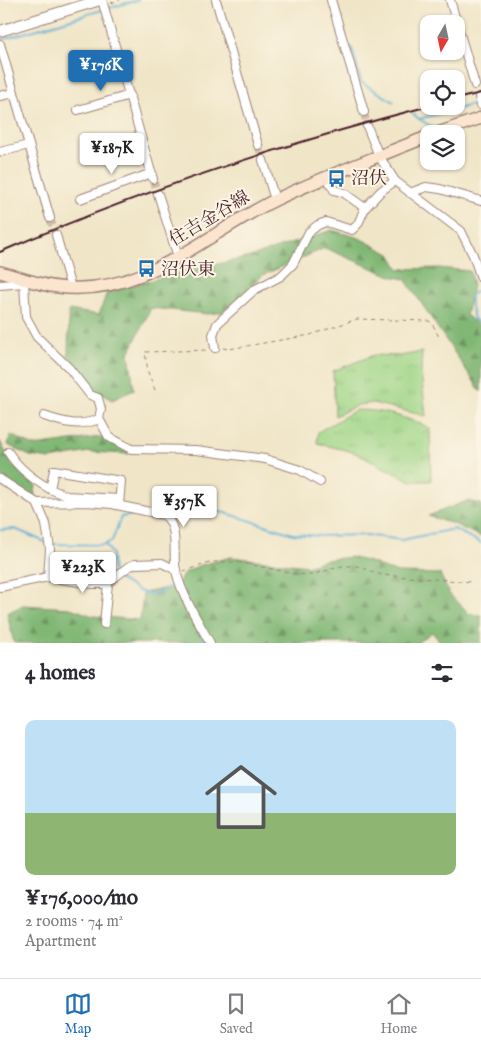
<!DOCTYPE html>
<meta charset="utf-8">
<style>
:root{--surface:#fff;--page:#f7f7f7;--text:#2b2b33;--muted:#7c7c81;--line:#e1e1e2;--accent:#1f6fb2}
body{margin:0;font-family:"IM FELL English","Noto Serif JP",serif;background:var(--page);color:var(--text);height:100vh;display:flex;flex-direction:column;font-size:19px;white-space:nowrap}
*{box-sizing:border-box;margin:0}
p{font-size:16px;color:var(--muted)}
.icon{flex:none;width:28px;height:28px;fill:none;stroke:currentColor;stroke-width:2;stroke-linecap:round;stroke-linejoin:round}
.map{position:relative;height:643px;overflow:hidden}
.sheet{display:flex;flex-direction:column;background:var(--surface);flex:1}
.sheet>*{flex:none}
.needle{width:32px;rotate:189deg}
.buttons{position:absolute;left:420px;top:15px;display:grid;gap:10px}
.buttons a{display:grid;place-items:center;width:45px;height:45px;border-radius:10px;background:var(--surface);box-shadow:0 1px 4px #0004;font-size:25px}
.price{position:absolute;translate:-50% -42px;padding:0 11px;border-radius:5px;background:#fff;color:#222;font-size:16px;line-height:32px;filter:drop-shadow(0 1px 2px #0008)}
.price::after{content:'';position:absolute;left:50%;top:30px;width:15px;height:11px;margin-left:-8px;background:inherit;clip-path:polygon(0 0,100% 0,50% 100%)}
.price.on{background:var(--accent);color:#fff}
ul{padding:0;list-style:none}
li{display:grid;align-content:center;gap:10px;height:265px;padding:0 25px}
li+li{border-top:1px solid var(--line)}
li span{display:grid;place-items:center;height:155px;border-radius:10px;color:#555}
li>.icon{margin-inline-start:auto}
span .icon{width:90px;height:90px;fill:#fffc;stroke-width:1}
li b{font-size:21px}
h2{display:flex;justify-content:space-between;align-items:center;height:60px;padding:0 25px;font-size:21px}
.tab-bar{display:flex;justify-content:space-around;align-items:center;height:70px;border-top:1px solid var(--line);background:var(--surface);font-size:14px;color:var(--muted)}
.tab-bar a{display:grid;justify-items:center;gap:2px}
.tab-bar .on{color:var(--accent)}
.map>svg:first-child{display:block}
.grass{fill:url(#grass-tufts);stroke:#757a5a}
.forest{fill:url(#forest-firs);stroke:#656b50}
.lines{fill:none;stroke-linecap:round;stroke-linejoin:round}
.stream{stroke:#56aed3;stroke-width:2}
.minor-tunnel{stroke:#cfbda8;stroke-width:8;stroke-dasharray:8 4;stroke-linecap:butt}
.minor-casing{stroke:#9d8279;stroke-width:10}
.tertiary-casing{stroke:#9d8279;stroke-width:12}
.secondary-casing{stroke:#9d8279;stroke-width:14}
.path{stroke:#9d8279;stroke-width:1;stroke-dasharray:4 4;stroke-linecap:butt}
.minor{stroke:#fff;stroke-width:8}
.tertiary{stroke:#fff;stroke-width:10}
.secondary{stroke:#fbe5cf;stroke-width:11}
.rail{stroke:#4a1f2b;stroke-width:2}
.labels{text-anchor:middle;stroke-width:4;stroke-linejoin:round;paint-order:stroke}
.poi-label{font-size:18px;fill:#4a1f2b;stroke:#fcf5e5;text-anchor:start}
.street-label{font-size:18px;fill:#4a1f2b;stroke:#fcf5e5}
</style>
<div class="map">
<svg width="481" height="643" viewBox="0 0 481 643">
<defs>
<pattern id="grass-tufts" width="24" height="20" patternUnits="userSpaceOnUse" patternTransform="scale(1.25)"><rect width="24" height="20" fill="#a0d688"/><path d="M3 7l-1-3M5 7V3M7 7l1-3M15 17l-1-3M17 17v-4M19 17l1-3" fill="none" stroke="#8bb776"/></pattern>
<pattern id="forest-firs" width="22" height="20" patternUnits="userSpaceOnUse" patternTransform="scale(1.25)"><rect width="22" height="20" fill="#80b774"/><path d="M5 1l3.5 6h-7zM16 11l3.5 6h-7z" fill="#6b945f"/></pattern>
</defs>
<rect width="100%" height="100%" fill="#fcf5e5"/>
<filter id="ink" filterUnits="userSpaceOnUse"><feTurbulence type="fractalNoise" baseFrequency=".02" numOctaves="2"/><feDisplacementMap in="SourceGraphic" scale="10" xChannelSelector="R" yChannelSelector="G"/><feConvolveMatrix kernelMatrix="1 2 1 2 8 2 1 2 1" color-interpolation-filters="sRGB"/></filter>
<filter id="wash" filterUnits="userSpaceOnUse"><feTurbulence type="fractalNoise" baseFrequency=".0096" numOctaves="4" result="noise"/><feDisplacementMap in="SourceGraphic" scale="20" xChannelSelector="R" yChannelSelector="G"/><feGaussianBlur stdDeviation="1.12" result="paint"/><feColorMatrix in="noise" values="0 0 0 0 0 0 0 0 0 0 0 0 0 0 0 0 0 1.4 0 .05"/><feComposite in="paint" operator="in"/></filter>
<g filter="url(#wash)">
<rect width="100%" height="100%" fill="#f0e5c7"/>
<g class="grass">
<polygon points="422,352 421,371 426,416 373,403 358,405 335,416 333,371 374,355 400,356"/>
<path d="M356,410C383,410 406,417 430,428L431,481H411L353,452L317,443L318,432Z"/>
</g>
<g class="forest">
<polygon points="332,230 359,238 390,254 399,269 439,268 470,271 473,286 466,315 481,327 481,392 405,279 391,276 325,248 263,275 223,312 208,314 151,308 129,353 134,390 112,400 91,388 80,369 68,356 69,310 99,315 107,292 186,271 250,257"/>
<polygon points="10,435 34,446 100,437 124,447 129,454 89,452 50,459 30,456 8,445"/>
<polygon points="0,441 11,463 36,485 34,498 0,476"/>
<polygon points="467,501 481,504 481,537 454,524 428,516"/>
<polygon points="231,557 307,566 325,560 350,557 373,563 385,569 401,573 440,574 450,595 470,614 481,615 481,643 441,643 432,632 417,643 14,643 7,613 23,605 70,608 93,616 140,620 143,593 177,586 184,573 198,566"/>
</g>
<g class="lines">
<g class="stream">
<polyline points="335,0 346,37"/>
<polyline points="106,9 138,0"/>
<polyline points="0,40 102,10"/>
<polyline points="349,47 352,48 361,82 394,102"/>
<polyline points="413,114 419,119 479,103"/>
<polyline points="419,119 434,128"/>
<polyline points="375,136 382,150"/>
<polyline points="386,158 401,182"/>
<polyline points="481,288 471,295 471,307 474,319 481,324"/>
<polyline points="154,510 160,505 226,513 293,534 321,536 366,535 402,540 454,529 481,543"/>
<polyline points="0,530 15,529 45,542"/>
<polyline points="52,544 104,545 112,541 121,517 142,513"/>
<polyline points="105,544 112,554 113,575"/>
<polyline points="117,578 139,591 151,595 176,585 178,589"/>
<polyline points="198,629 205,643"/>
</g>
</g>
</g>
<g filter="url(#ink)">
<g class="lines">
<g class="minor-tunnel">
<polyline points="364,112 367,126"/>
<polyline points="258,145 263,160"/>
<polyline points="153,179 158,194"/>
<polyline points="50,218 56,235"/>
</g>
<defs>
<g id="minor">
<polyline points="102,0 153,179"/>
<polyline points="216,0 258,145"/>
<polyline points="331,0 364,112"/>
<polyline points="450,0 475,85"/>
<polyline points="0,44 50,218"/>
<polyline points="0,96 14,93"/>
<polyline points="479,97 481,105"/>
<polyline points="78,110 130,95"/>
<polyline points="367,126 379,156 395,181 461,231 473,255 481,278"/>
<polyline points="0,152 29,145"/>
<polyline points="263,160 275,200"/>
<polyline points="410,193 426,187 440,189 481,201"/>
<polyline points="158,194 178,257"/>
<polyline points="80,199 152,173"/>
<polyline points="365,208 381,191 395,181"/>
<polyline points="56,235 71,288"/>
<path d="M24,283L26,317L37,337L69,368L90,395L98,398L101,409L99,419C80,427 64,423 44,416"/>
<polyline points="0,285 24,283 25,279"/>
<polyline points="215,348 213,335 217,324 254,290 281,276 293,264 309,232 318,225 326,222 352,230 358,224 365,208 344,193 334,190 327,177"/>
<polyline points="99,419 109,437 131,449 196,450 265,459 300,470 320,482"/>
<path d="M8,452C19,469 33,479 50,489"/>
<polyline points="0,479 37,503 46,524 50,549 48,577"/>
<path d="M37,503L87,502L112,504L164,515C180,527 172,554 176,571C182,596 198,621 210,643"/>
<polyline points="119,505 121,481 54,470 50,489 67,496 119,499"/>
<polyline points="0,587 48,577 92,584 106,584 128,567 135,564 162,563 176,570"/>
<polyline points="104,624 108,583"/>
</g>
<polyline id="tertiary" points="0,31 100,0"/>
<g id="secondary">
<polyline points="435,134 481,118"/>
<path d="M0,272C19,277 39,285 58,287C142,298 205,234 275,200C325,176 377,157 429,136"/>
</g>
</defs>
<use href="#minor" class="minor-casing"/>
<use href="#tertiary" class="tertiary-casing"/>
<use href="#secondary" class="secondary-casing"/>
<g class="path">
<polyline points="111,3 120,0"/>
<polyline points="223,348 229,349 310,335 357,319 429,321 432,323 439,337"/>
<polyline points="155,390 148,372 145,352 209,350"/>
<polyline points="183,571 213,562 238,562 296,574 311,575 342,566 357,566 382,575 472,582"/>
</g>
<use href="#minor" class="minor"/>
<use href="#tertiary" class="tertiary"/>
<use href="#secondary" class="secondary"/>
<g class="rail">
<polyline points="456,99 481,93"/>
<path d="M0,252C139,192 283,144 429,106"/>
</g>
</g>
</g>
<defs>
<symbol id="bus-bare" viewBox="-9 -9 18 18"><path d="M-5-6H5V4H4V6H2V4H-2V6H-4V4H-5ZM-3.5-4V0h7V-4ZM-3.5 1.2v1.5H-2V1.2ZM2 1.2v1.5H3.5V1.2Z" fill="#1f6fb2" stroke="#fcf5e5" stroke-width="2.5" paint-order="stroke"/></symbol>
</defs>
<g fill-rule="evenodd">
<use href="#bus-bare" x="324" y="166" width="25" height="25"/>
<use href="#bus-bare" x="134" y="256" width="25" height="25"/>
</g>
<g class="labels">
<g class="poi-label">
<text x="351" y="184">沼伏</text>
<text x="161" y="275">沼伏東</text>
</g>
<g class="street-label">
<text transform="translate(209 218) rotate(-31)" y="6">住吉金谷線</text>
</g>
</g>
</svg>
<div class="buttons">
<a><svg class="needle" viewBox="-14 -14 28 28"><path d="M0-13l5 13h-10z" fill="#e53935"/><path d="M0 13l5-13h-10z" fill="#7c7c81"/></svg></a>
<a><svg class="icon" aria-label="locate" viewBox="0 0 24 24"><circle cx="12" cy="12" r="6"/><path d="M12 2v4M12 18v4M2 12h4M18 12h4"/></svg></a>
<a><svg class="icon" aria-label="layers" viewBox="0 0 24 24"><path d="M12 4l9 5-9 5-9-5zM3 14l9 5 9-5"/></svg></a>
</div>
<b class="price on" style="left:101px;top:92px">¥176K</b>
<b class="price" style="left:112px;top:175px">¥187K</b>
<b class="price" style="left:184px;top:528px">¥357K</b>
<b class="price" style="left:83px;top:594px">¥223K</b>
</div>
<section class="sheet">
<h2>4 homes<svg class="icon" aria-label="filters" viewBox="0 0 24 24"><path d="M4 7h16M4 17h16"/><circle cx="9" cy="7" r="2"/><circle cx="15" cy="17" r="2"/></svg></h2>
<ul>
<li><span style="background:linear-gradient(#bfe0f5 60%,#8fb573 0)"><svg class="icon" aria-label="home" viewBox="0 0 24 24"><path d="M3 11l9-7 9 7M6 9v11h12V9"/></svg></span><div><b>¥176,000/mo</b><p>2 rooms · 74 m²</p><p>Apartment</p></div></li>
</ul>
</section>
<nav class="tab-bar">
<a class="on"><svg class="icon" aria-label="map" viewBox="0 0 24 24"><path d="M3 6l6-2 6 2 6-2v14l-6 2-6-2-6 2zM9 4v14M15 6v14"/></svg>Map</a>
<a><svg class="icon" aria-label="saved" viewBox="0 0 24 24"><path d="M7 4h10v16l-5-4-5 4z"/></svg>Saved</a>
<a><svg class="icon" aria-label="home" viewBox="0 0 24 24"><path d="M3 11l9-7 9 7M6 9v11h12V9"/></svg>Home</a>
</nav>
